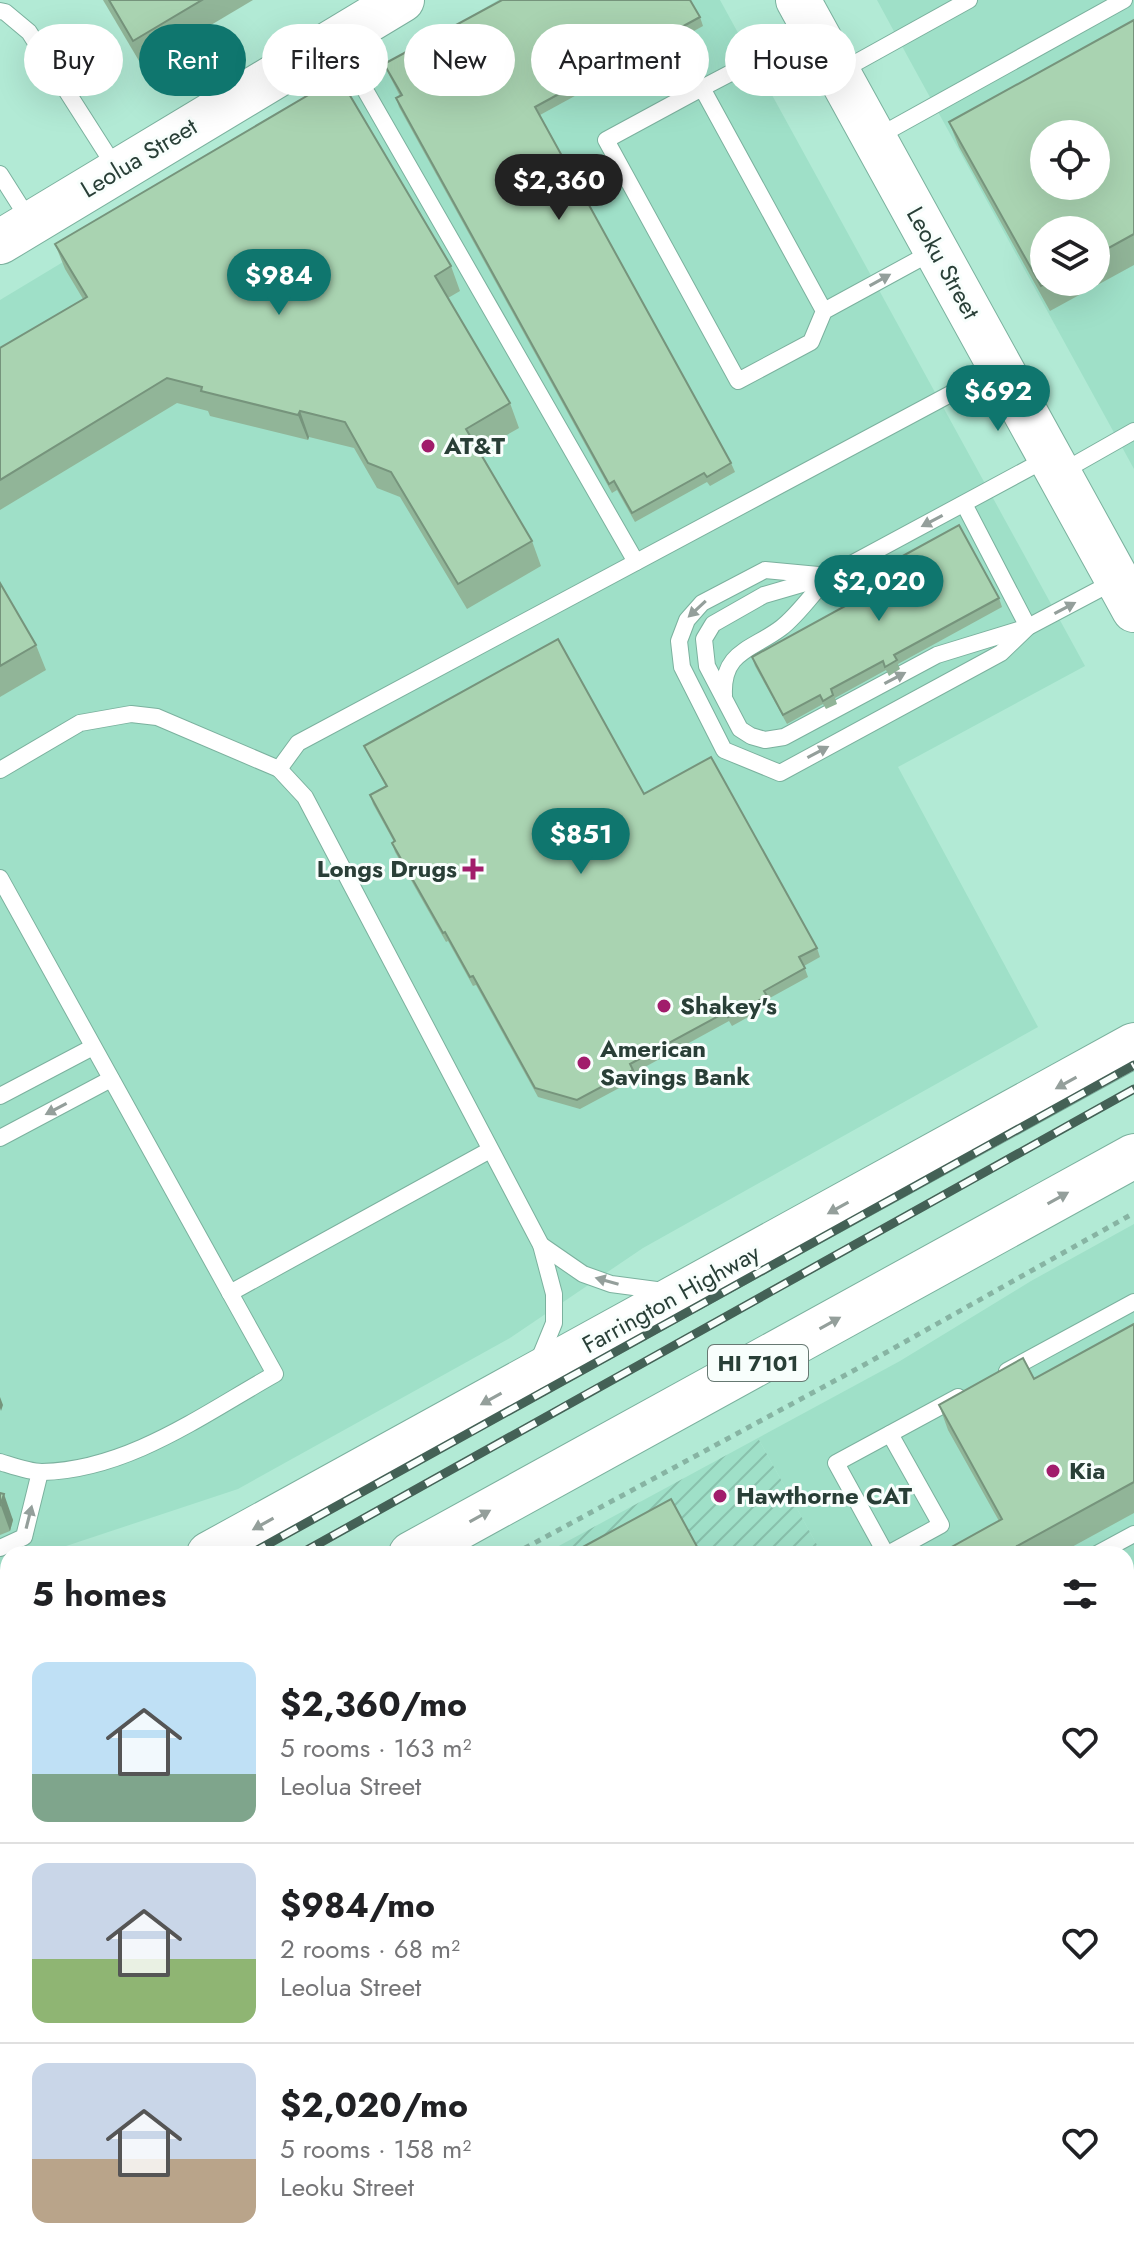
<!DOCTYPE html>
<meta charset="utf-8">
<style>
:root{--surface:#fff;--page:#f2f2f2;--text:#202124;--muted:#757577;--line:#e0e0e0;--accent:#0f766e}
body{margin:0;font-family:Jost,sans-serif;background:var(--page);color:var(--text);height:100vh;display:flex;flex-direction:column;font-size:30px;white-space:nowrap}
*{box-sizing:border-box;margin:0}
p{font-size:26px;color:var(--muted)}
.icon{flex:none;width:44px;height:44px;fill:none;stroke:currentColor;stroke-width:2;stroke-linecap:round;stroke-linejoin:round}
.map{position:relative;flex:1;overflow:hidden}
.side{position:absolute;left:0px;top:1546px;width:1134px;height:714px;display:flex;flex-direction:column;background:var(--surface);border-radius:24px 24px 0 0;box-shadow:0 8px 32px #0002}
.side>*{flex:none}
.hud{position:absolute;left:24px;top:24px;width:1086px;height:72px;display:flex;gap:16px}
.controls{position:absolute;left:1030px;top:120px;display:grid;gap:16px}
.controls a{display:grid;place-items:center;width:80px;height:80px;border-radius:50%;background:var(--surface);box-shadow:0 8px 32px #0002;font-size:40px}
.price{position:absolute;translate:-50% -68px;padding:0 18px;border-radius:28px;background:var(--accent);color:#fff;font-size:26px;line-height:52px;filter:drop-shadow(0 2px 4px #0008)}
.price::after{content:'';position:absolute;left:50%;top:48px;width:24px;height:18px;margin-left:-12px;background:inherit;clip-path:polygon(0 0,100% 0,50% 100%)}
.price.current{background:#222;color:#fff}
ul{padding:0;list-style:none}
li{display:flex;align-items:center;gap:24px;height:200px;padding:0 32px}
li+li{border-top:2px solid var(--line)}
li span{display:grid;place-items:center;flex:none;width:224px;height:160px;border-radius:16px;color:#555}
li>.icon{margin-inline-start:auto}
span .icon{width:96px;height:96px;fill:#fffc;stroke-width:1}
li b{font-size:34px}
h2{display:flex;justify-content:space-between;align-items:center;height:96px;padding:0 32px;font-size:34px}
.tag{padding:0 28px;border-radius:36px;background:var(--surface);box-shadow:0 8px 32px #0002;font-size:28px;line-height:72px}
.tag.current{background:var(--accent);color:#fff}
.map>svg:first-child{display:block}
.built{fill:#9fe0c8;fill-rule:evenodd}
.industrial{fill:url(#industrial-furrows)}
.lines{fill:none;stroke-linecap:round;stroke-linejoin:round}
.lane-casing{stroke:#7bb19e;stroke-width:18}
.street-casing{stroke:#7bb19e;stroke-width:34}
.secondary-casing{stroke:#7bb19e;stroke-width:46}
.primary-casing{stroke:#7bb19e;stroke-width:46}
.highway-casing{stroke:#7bb19e;stroke-width:46}
.path{stroke:#87b4a3;stroke-width:5;stroke-dasharray:6 6;stroke-linecap:butt}
.lane{stroke:#fff;stroke-width:16}
.street{stroke:#fff;stroke-width:32}
.secondary{stroke:#fff;stroke-width:44}
.primary{stroke:#fff;stroke-width:44}
.highway{stroke:#fff;stroke-width:44}
.rail-casing{stroke:#446156;stroke-width:9}
.rail{stroke:#f8fefc;stroke-width:6;stroke-dasharray:18;stroke-linecap:butt}
.wall{fill:#91b598;fill-rule:evenodd}
.shaded-wall{fill:#76947c}
.building{fill:#a9d3b1;stroke:#76947c;stroke-width:2;fill-rule:evenodd}
.oneway{fill:#949f9b}
.poi-dot{fill:#a11d6b;stroke:#f8fefc;stroke-width:3}
.labels{text-anchor:middle;stroke-width:6;stroke-linejoin:round;paint-order:stroke}
.shield{fill:#f8fefc;stroke:#677872;stroke-width:2}
.shield-label{font-size:22px;font-weight:bold;fill:#293f37}
.street-label{font-size:24px;fill:#293f37;stroke:#f8fefc}
.poi-label{font-size:24px;font-weight:bold;fill:#293f37;stroke:#f8fefc;text-anchor:start}
</style>
<div class="map">
<svg width="1134" height="2259" viewBox="0 0 1134 2259">
<defs>
<pattern id="industrial-furrows" width="10" height="10" patternUnits="userSpaceOnUse" patternTransform="scale(2)"><rect width="10" height="10" fill="#9fe0c8"/><path d="M-1 1l2-2M0 10L10 0M9 11l2-2" fill="none" stroke="#89c1ac"/></pattern>
</defs>
<rect width="100%" height="100%" fill="#b2ead5"/>
<g class="built">
<polygon points="498,0 720,0 1085,666 898,767 1038,1027 643,1248 510,1338 238,1489 42,1554 8,1554 8,1569 0,1572 0,300"/>
<path d="M877,0H1134V469L909,59ZM1044,134H1096V186H1044ZM1044,230H1096V282H1044Z"/>
<polygon points="1134,1224 1134,1808 1126,1813 1126,1554 822,1554 758,1438 900,1361 1031,1281"/>
</g>
<g class="industrial">
<polygon points="758,1438 822,1554 544,1554"/>
<polygon points="1134,1918 1134,2259 826,2259 822,2252 1126,2252 1126,1923"/>
<polygon points="8,1964 8,2231 0,2220 0,1982"/>
<polygon points="23,2252 711,2252 715,2259 28,2259"/>
</g>
<g class="lines">
<defs>
<g id="lane">
<polyline points="0,11 5,12 29,32 117,170"/>
<polyline points="337,41 636,562"/>
<polyline points="841,71 969,0"/>
<polyline points="702,88 813,30"/>
<polyline points="877,137 1124,0"/>
<polyline points="0,174 31,223"/>
<polyline points="824,311 702,88 606,140 738,381 811,342 824,311 934,251"/>
<polyline points="1048,458 829,576 765,570 702,603 687,620 679,641 682,667 724,750 780,773 1001,653 1028,627 1115,581"/>
<polyline points="1060,473 1134,431"/>
<polyline points="819,579 764,595 713,624 704,639 707,666 740,729 751,736 765,740 784,737 937,655 1028,627 964,504"/>
<path d="M724,695C722,651 752,650 781,628C798,615 813,593 828,577"/>
<polyline points="279,769 305,797 541,1245 554,1294 554,1323 538,1362"/>
<polyline points="0,770 80,723 131,714 157,717 279,769 298,743 999,368"/>
<polyline points="0,878 230,1293 490,1150"/>
<polyline points="0,1096 93,1047"/>
<polyline points="0,1138 111,1079"/>
<polyline points="541,1245 583,1274 611,1284 664,1291"/>
<polyline points="1007,1371 1134,1302"/>
<path d="M0,1462C13,1466 29,1472 42,1472C128,1470 202,1415 275,1374L230,1293"/>
<polyline points="0,1548 24,1537 40,1472"/>
<polyline points="886,1554 836,1463 958,1397"/>
<polyline points="888,1554 941,1525 890,1434"/>
<polyline points="1097,1554 1134,1534"/>
<polyline points="1126,1890 1134,1904"/>
<polyline points="8,2127 3,2137 8,2144"/>
<polyline points="461,2252 464,2259"/>
<polyline points="95,2259 108,2252"/>
</g>
<g id="street">
<polyline points="1126,1869 1134,1865"/>
<polyline points="767,2252 771,2259"/>
</g>
<g id="secondary">
<polyline points="798,0 1134,610"/>
<polyline points="0,242 402,0"/>
</g>
<g id="primary">
<polyline points="209,1554 1134,1045"/>
<polyline points="411,1554 1134,1156"/>
<polyline points="0,1670 8,1665"/>
<polyline points="0,1780 8,1776"/>
</g>
<polyline id="highway" points="0,1864 8,1858"/>
</defs>
<use href="#lane" class="lane-casing"/>
<use href="#street" class="street-casing"/>
<use href="#secondary" class="secondary-casing"/>
<use href="#primary" class="primary-casing"/>
<use href="#highway" class="highway-casing"/>
<polyline class="path" points="514,1554 862,1366 1134,1213"/>
<use href="#lane" class="lane"/>
<use href="#street" class="street"/>
<use href="#secondary" class="secondary"/>
<use href="#primary" class="primary"/>
<use href="#highway" class="highway"/>
<defs>
<g id="rail">
<polyline points="250,1554 1134,1065"/>
<polyline points="300,1554 1134,1089"/>
<polyline points="0,1696 8,1691"/>
<polyline points="0,1725 8,1721"/>
</g>
</defs>
<use href="#rail" class="rail-casing"/>
<use href="#rail" class="rail"/>
</g>
<g class="wall">
<polygon points="103,0 253,0 142,66"/>
<polygon points="700,17 703,26 540,115 731,463 735,472 710,486 707,482 635,522 617,490 612,493 399,107 396,98 400,96 388,73 384,64"/>
<path d="M1134,20V265L1050,311L959,147L949,122ZM1096,230V282H1044Z"/>
<polygon points="55,244 451,266 460,291 448,298 510,403 519,428 479,451 532,541 541,566 467,609 400,497 377,488 354,448 309,437 308,440 210,416 208,411 177,403 0,510 0,348 83,299 65,269"/>
<polygon points="899,558 999,598 1002,607 898,664 900,669 889,676 886,670 835,698 837,704 826,709 823,704 787,724 755,666 752,657 906,574"/>
<polygon points="0,583 36,645 46,670 0,697"/>
<polygon points="364,746 644,794 817,948 820,957 804,966 808,977 768,999 770,1005 732,1026 729,1021 634,1073 636,1079 580,1109 538,1097 476,985 473,986 448,941 446,942 395,852 392,843 394,842 373,804 370,795 386,787 368,754"/>
<polygon points="1134,1324 1134,1513 1059,1554 939,1554 999,1521 948,1430 939,1405 1034,1379"/>
<polygon points="0,1493 13,1520 10,1531 0,1535"/>
<polygon points="1126,1748 1134,1762 1134,1799 1126,1804"/>
<polygon points="1126,2055 1134,2069 1134,2204 1126,2209"/>
<polygon points="208,2252 422,2252 426,2259 212,2259"/>
<polygon points="548,2252 614,2252 618,2259 551,2259"/>
<polygon points="830,2252 1048,2252 1035,2259 834,2259"/>
</g>
<g class="shaded-wall">
<polygon points="300,411 309,437 308,440 298,415"/>
<polygon points="0,1397 3,1405 1,1411 0,1408"/>
<polygon points="4,1494 13,1520 10,1531 1,1506"/>
</g>
<g class="building">
<polygon points="109,0 202,0 133,41"/>
<polygon points="502,0 690,0 700,17 535,107 731,463 707,477 704,473 632,513 614,481 609,484 396,98 402,95 384,64"/>
<path d="M1134,20V234L1096,255V230H1044V282H1048L1041,286L949,122ZM1044,134H1096V186H1044Z"/>
<polygon points="339,77 451,266 435,276 510,403 466,429 532,541 458,584 391,472 368,463 345,422 300,411 298,415 201,391 202,387 167,378 0,480 0,348 87,297 55,244"/>
<polygon points="959,525 999,598 894,655 897,660 885,667 883,661 831,689 833,695 823,701 820,695 783,715 752,657 858,599 857,598 907,573 899,558"/>
<polygon points="0,583 36,645 0,666"/>
<polygon points="558,639 644,794 711,757 817,948 799,957 805,968 764,991 767,996 728,1017 726,1012 630,1064 633,1070 577,1100 535,1088 473,976 470,977 445,932 443,933 392,843 395,841 370,795 387,786 364,746"/>
<polygon points="1134,1324 1134,1482 1017,1546 1020,1551 1013,1554 939,1554 1002,1519 939,1405 1023,1358 1034,1379"/>
<polygon points="0,1493 4,1494 0,1506"/>
<polygon points="671,1499 701,1554 570,1554"/>
<polygon points="1126,1748 1134,1762 1134,1789 1126,1793"/>
<polygon points="1126,2055 1134,2069 1134,2174 1126,2179"/>
<polygon points="1134,2251 1134,2259 1119,2259"/>
<polygon points="221,2252 422,2252 426,2259 224,2259"/>
<polygon points="552,2252 614,2252 618,2259 556,2259"/>
<polygon points="835,2252 992,2252 980,2259 839,2259"/>
</g>
<defs><path id="oneway-solid" d="M-6-.8H1V-3.2L6.5 0L1 3.2V.8H-6Z" transform="scale(2)"/></defs>
<g class="oneway">
<use href="#oneway-solid" transform="translate(880 280) rotate(-29)"/>
<use href="#oneway-solid" transform="translate(932 521) rotate(152)"/>
<use href="#oneway-solid" transform="translate(1065 608) rotate(-28)"/>
<use href="#oneway-solid" transform="translate(697 609) rotate(137)"/>
<use href="#oneway-solid" transform="translate(895 678) rotate(-28)"/>
<use href="#oneway-solid" transform="translate(818 752) rotate(-28)"/>
<use href="#oneway-solid" transform="translate(1066 1083) rotate(151)"/>
<use href="#oneway-solid" transform="translate(56 1109) rotate(152)"/>
<use href="#oneway-solid" transform="translate(1058 1198) rotate(-29)"/>
<use href="#oneway-solid" transform="translate(838 1208) rotate(151)"/>
<use href="#oneway-solid" transform="translate(607 1281) rotate(-164)"/>
<use href="#oneway-solid" transform="translate(830 1323) rotate(-29)"/>
<use href="#oneway-solid" transform="translate(491 1399) rotate(151)"/>
<use href="#oneway-solid" transform="translate(480 1516) rotate(-29)"/>
<use href="#oneway-solid" transform="translate(29 1517) rotate(-76)"/>
<use href="#oneway-solid" transform="translate(263 1524) rotate(151)"/>
</g>
<g class="poi-dot">
<circle cx="428" cy="446" r="8"/>
<path d="M469 857h8v8h8v8h-8v8h-8v-8h-8v-8h8z"/>
<circle cx="664" cy="1006" r="8"/>
<circle cx="584" cy="1063" r="8"/>
<circle cx="1053" cy="1471" r="8"/>
<circle cx="720" cy="1496" r="8"/>
</g>
<g class="labels">
<rect class="shield" x="708" y="1345" width="100" height="36" rx="6"/>
<g class="shield-label">
<text x="758" y="1371">HI 7101</text>
</g>
<g class="street-label">
<text transform="translate(139 158) rotate(-31)" y="8">Leolua Street</text>
<text transform="translate(943 263) rotate(61)" y="8">Leoku Street</text>
<text transform="translate(671 1299) rotate(-29)" y="8">Farrington Highway</text>
</g>
<g class="poi-label">
<text x="444" y="454">AT&amp;T</text>
<text x="457" y="877" text-anchor="end">Longs Drugs</text>
<text x="680" y="1014">Shakey's</text>
<text x="600" y="1057">American<tspan x="600" dy="28">Savings Bank</tspan></text>
<text x="1069" y="1479">Kia</text>
<text x="736" y="1504">Hawthorne CAT</text>
</g>
</g>
</svg>
<div class="controls">
<a><svg class="icon" aria-label="locate" viewBox="0 0 24 24"><circle cx="12" cy="12" r="6"/><path d="M12 2v4M12 18v4M2 12h4M18 12h4"/></svg></a>
<a><svg class="icon" aria-label="layers" viewBox="0 0 24 24"><path d="M12 4l9 5-9 5-9-5zM3 14l9 5 9-5"/></svg></a>
</div>
<b class="price current" style="left:559px;top:222px">$2,360</b>
<b class="price" style="left:279px;top:317px">$984</b>
<b class="price" style="left:998px;top:433px">$692</b>
<b class="price" style="left:879px;top:623px">$2,020</b>
<b class="price" style="left:581px;top:876px">$851</b>
<div class="hud">
<a class="tag">Buy</a>
<a class="tag current">Rent</a>
<a class="tag">Filters</a>
<a class="tag">New</a>
<a class="tag">Apartment</a>
<a class="tag">House</a>
</div>
<section class="side">
<h2>5 homes<svg class="icon" aria-label="filters" viewBox="0 0 24 24"><path d="M4 7h16M4 17h16"/><circle cx="9" cy="7" r="2"/><circle cx="15" cy="17" r="2"/></svg></h2>
<ul>
<li><span style="background:linear-gradient(#bfe0f5 70%,#7fa58c 0)"><svg class="icon" aria-label="home" viewBox="0 0 24 24"><path d="M3 11l9-7 9 7M6 9v11h12V9"/></svg></span><div><b>$2,360/mo</b><p>5 rooms · 163 m²</p><p>Leolua Street</p></div><svg class="icon" aria-label="heart" viewBox="0 0 24 24"><path d="M12 20l-8-8c-3-5 5-10 8-4 3-6 11-1 8 4z"/></svg></li>
<li><span style="background:linear-gradient(#c9d6e8 60%,#8fb573 0)"><svg class="icon" aria-label="home" viewBox="0 0 24 24"><path d="M3 11l9-7 9 7M6 9v11h12V9"/></svg></span><div><b>$984/mo</b><p>2 rooms · 68 m²</p><p>Leolua Street</p></div><svg class="icon" aria-label="heart" viewBox="0 0 24 24"><path d="M12 20l-8-8c-3-5 5-10 8-4 3-6 11-1 8 4z"/></svg></li>
<li><span style="background:linear-gradient(#c9d6e8 60%,#b9a48a 0)"><svg class="icon" aria-label="home" viewBox="0 0 24 24"><path d="M3 11l9-7 9 7M6 9v11h12V9"/></svg></span><div><b>$2,020/mo</b><p>5 rooms · 158 m²</p><p>Leoku Street</p></div><svg class="icon" aria-label="heart" viewBox="0 0 24 24"><path d="M12 20l-8-8c-3-5 5-10 8-4 3-6 11-1 8 4z"/></svg></li>
</ul>
</section>
</div>
